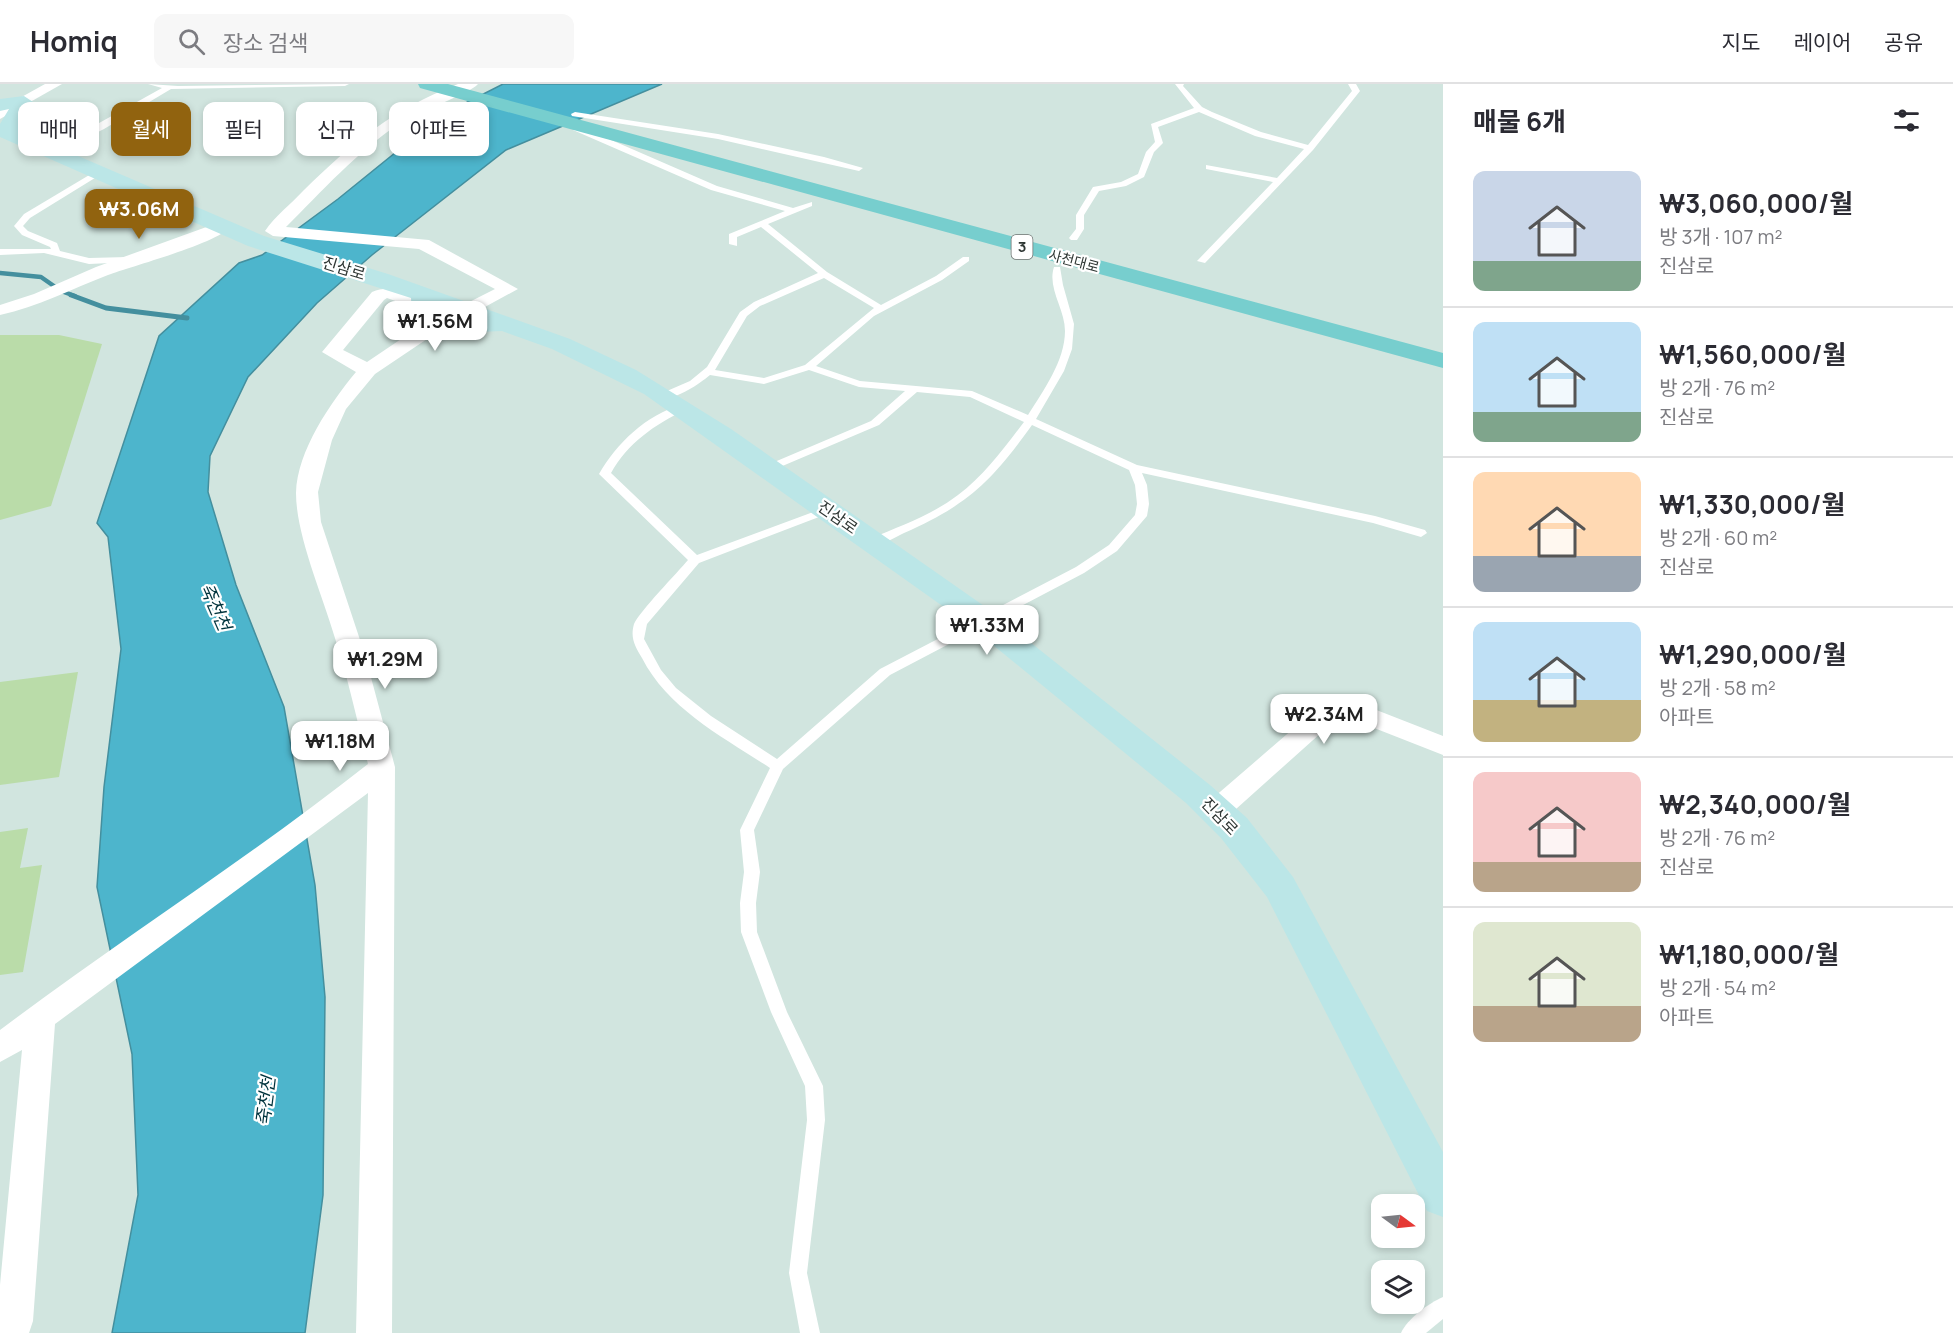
<!DOCTYPE html>
<html lang="ko">
<meta charset="utf-8">
<style>
:root{--surface:#fff;--page:#f7f7f7;--text:#2b2b33;--muted:#7c7c81;--line:#e1e1e2;--accent:#91630f}
body{margin:0;font-family:Manrope,"Noto Sans KR",sans-serif;background:var(--page);color:var(--text);height:100vh;display:flex;flex-direction:column;font-size:22px;white-space:nowrap}
*{box-sizing:border-box;margin:0}
p{font-size:20px;color:var(--muted)}
.icon{flex:none;width:33px;height:33px;fill:none;stroke:currentColor;stroke-width:2;stroke-linecap:round;stroke-linejoin:round}
.map{position:relative;flex:1;overflow:hidden}
.panel{display:flex;flex-direction:column;background:var(--surface);width:510px}
.panel>*{flex:none}
.banner{position:absolute;left:18px;top:18px;width:570px;height:54px;display:flex;gap:12px}
.needle{width:39px;rotate:105deg}
.fabs{position:absolute;left:1371px;top:1110px;display:grid;gap:12px}
.fabs a{display:grid;place-items:center;width:54px;height:54px;border-radius:12px;background:var(--surface);box-shadow:0 3px 9px #0003;font-size:30px}
.price{position:absolute;translate:-50% -51px;padding:0 14px;border-radius:12px;background:#fff;color:#222;font-size:20px;line-height:39px;filter:drop-shadow(0 2px 3px #0008)}
.price::after{content:'';position:absolute;left:50%;top:36px;width:18px;height:14px;margin-left:-9px;background:inherit;clip-path:polygon(0 0,100% 0,50% 100%)}
.price.active{background:var(--accent);color:#fff}
ul{padding:0;list-style:none}
li{display:flex;align-items:center;gap:18px;height:150px;padding:0 30px}
li+li{border-top:2px solid var(--line)}
li span{display:grid;place-items:center;flex:none;width:168px;height:120px;border-radius:12px;color:#555}
li>.icon{margin-inline-start:auto}
span .icon{width:72px;height:72px;fill:#fffc;stroke-width:1}
li b{font-size:26px}
h2{display:flex;justify-content:space-between;align-items:center;height:72px;padding:0 30px;font-size:26px}
.pill{padding:0 21px;border-radius:12px;background:var(--surface);box-shadow:0 3px 9px #0003;font-size:21px;line-height:54px}
.pill.active{background:var(--accent);color:#fff}
header{display:flex;align-items:center;gap:36px;box-sizing:border-box;height:84px;padding:0 30px;background:var(--surface);border-bottom:2px solid var(--line)}
header strong{font-size:28px}
nav{display:flex;gap:33px;margin-inline-start:auto;font-size:21px}
.search{width:420px;height:54px;background:var(--page);display:flex;align-items:center;gap:15px;box-sizing:border-box;padding:0 21px;border-radius:12px;color:var(--muted);font-size:22px}
main{display:flex;flex:1;min-height:0}
.map>svg:first-child{display:block}
.green{fill:#badca9}
.water{fill:#4db5cc;stroke:#448f9e;stroke-width:1.5}
.lines{fill:none;stroke-linecap:round;stroke-linejoin:round}
.stream-far1{stroke:#448f9e;stroke-width:4.5}
.stream{stroke:#448f9e;stroke-width:5}
.lane{fill:#fff;fill-rule:evenodd}
.street{fill:#fff;fill-rule:evenodd}
.secondary{fill:#bbe6e7;fill-rule:evenodd}
.primary{fill:#77cece;fill-rule:evenodd}
.labels{text-anchor:middle;stroke-width:4.5;stroke-linejoin:round;paint-order:stroke}
.far-street-label{font-size:14px;fill:#2f3734;stroke:#fff}
.shield{fill:#fff;stroke:#6d7371;stroke-width:1.5}
.shield-label{font-size:15px;font-weight:bold;fill:#2f3734}
.street-label{font-size:16px;fill:#2f3734;stroke:#fff}
.water-label{font-size:18px;font-style:italic;fill:#00333d;stroke:#fff}
</style>
<header>
<strong>Homiq</strong>
<div class="search"><svg class="icon" aria-label="search" viewBox="0 0 24 24"><circle cx="10" cy="10" r="6"/><path d="M15 15l6 6"/></svg>장소 검색</div>
<nav><a>지도</a><a>레이어</a><a>공유</a></nav>
</header>
<main>
<div class="map">
<svg width="1443" height="1249" viewBox="0 0 1443 1249">
<rect width="100%" height="100%" fill="#d1e5df"/>
<g class="green">
<polygon points="0,251 59,251 102,260 51,422 0,436"/>
<polygon points="78,588 59,693 0,701 0,598"/>
<polygon points="28,744 20,784 42,781 23,888 0,891 0,748"/>
</g>
<polygon class="water" points="503,0 662,0 506,66 372,171 317,219 248,293 210,372 208,408 236,501 284,623 315,801 325,913 323,1111 305,1249 112,1249 138,1111 132,970 97,803 104,703 121,565 108,453 97,439 159,252 239,179 262,171 338,115 442,31"/>
<g class="lines">
<polyline class="stream-far1" points="0,189 41,193 61,207 75,212"/>
<polyline class="stream" points="71,211 106,224 187,234"/>
<g class="lane">
<polygon points="148,0 178,2 349,0 345,2 171,5 104,45 54,70 47,68 162,4"/>
<polygon points="1175,0 1184,0 1183,2 1202,23 1212,28 1261,48 1308,61 1352,7 1348,0 1356,0 1360,7 1313,66 1205,179 1197,177 1273,98 1206,85 1206,81 1277,94 1304,65 1255,52 1199,28 1158,43 1163,59 1154,68 1144,93 1126,102 1099,107 1084,131 1084,145 1077,156 1071,156 1069,154 1076,145 1076,131 1093,103 1121,98 1138,90 1146,68 1155,58 1151,40 1194,24"/>
<polygon points="575,28 718,50 824,73 863,84 859,87 718,55 572,32 571,30"/>
<path d="M573,42H579L717,102L793,124L812,118V122L768,140L827,188L881,221L936,192L963,173H969V177L942,196L874,232L816,282L860,297L972,307L1028,331C1043,307 1065,277 1065,247C1065,225 1047,204 1054,183H1060L1063,201L1074,240L1072,265L1064,287L1036,335L1137,381L1375,432L1425,446L1427,449L1421,453L1373,439L1142,389L1147,401L1149,420L1147,432L1117,467L1084,489L890,591L783,685L754,746L760,788L756,819L757,848L787,928L823,1002L825,1036L807,1189L820,1249H800L789,1189L807,1036L805,1002L771,928L741,848L740,819L744,788L740,746L770,684C723,653 668,625 642,574C635,562 630,554 634,540C639,528 678,488 688,476L599,390C617,359 646,331 681,321L685,322V326C654,341 628,359 611,389L697,471L824,424H832L834,426L832,428L699,479L647,540L644,555L661,586L676,604L711,632L777,675L880,585L1076,483L1109,461L1135,431L1137,420L1135,401L1129,386L1032,341C992,397 968,421 904,449C894,454 880,463 870,461L868,458L870,455C900,442 932,431 958,411C984,392 1004,364 1024,338L970,313L917,308L879,341L773,386H765V382L871,337L905,307L859,303L809,286L764,300L710,291C698,301 676,316 660,314V310L690,297L707,283L740,228L754,218L818,189L761,143L737,153V162L729,160V150L785,127L711,106L573,46ZM824,194L874,224L805,281L764,294L715,286L747,232L760,222Z"/>
<polygon points="96,87 103,89 30,134 23,142 28,147 57,159 60,167 89,174 128,173 131,174 131,178 89,180 44,169 0,171 0,165 51,165 50,163 22,151 14,142 24,130"/>
<path d="M1443,1213V1235L1426,1249H1401C1407,1235 1429,1219 1443,1213Z"/>
</g>
<g class="street">
<polygon points="45,0 62,0 0,35 0,25"/>
<path d="M458,0H478C470,10 416,28 400,39C357,68 322,107 286,143L429,156L518,205L430,253L375,290L346,325L332,356L318,408L321,438L365,571L395,683L392,1249H356L368,709L55,940L33,1237L29,1249H0V1201L22,966L0,978V946C121,855 249,774 368,680C357,637 348,593 334,551C322,510 296,451 296,409C297,367 331,318 356,288L322,268L372,208C392,199 409,210 429,218L432,222L423,227L387,214L384,216L343,266L367,278L416,245L495,205L419,165L273,152L265,147C275,132 291,120 303,107C353,58 392,26 458,0Z"/>
<path d="M223,137L231,142C219,159 132,182 108,191C71,205 38,223 0,231V221L34,210L96,183Z"/>
<polygon points="1338,611 1443,652 1443,671 1341,631 1226,734 1216,737 1206,734 1202,727 1206,720 1329,614"/>
</g>
<path class="secondary" d="M24,12L33,18L24,33L20,47L264,152L388,190L570,255L636,286L731,345L987,524L1210,701L1247,734L1293,793L1443,1068V1133L1427,1127L1267,813L1221,754L1186,719L965,538L644,310L552,265L502,247L456,249L425,255L416,253L413,248L411,214L248,162L0,53V40L9,25L0,27V15ZM435,223L468,235L436,239Z"/>
<polygon class="primary" points="418,0 448,0 1443,269 1443,284 420,4"/>
</g>
<g class="labels">
<g class="far-street-label">
<text transform="translate(1074 177) rotate(15)" y="5">사천대로</text>
</g>
<rect class="shield" x="1011.5" y="151" width="21" height="24" rx="4.5"/>
<g class="shield-label">
<text x="1022" y="168">3</text>
</g>
<g class="street-label">
<text transform="translate(344 184) rotate(17)" y="6">진삼로</text>
<text transform="translate(838 433) rotate(35)" y="6">진삼로</text>
<text transform="translate(1220 732) rotate(46)" y="6">진삼로</text>
</g>
<g class="water-label">
<text transform="translate(215 523) rotate(66)" y="6">죽천천</text>
<text transform="translate(266 1017) rotate(-83)" y="6">죽천천</text>
</g>
</g>
</svg>
<div class="fabs">
<a><svg class="needle" viewBox="-14 -14 28 28"><path d="M0-13l5 13h-10z" fill="#e53935"/><path d="M0 13l5-13h-10z" fill="#7c7c81"/></svg></a>
<a><svg class="icon" aria-label="layers" viewBox="0 0 24 24"><path d="M12 4l9 5-9 5-9-5zM3 14l9 5 9-5"/></svg></a>
</div>
<b class="price active" style="left:139px;top:156px">₩3.06M</b>
<b class="price" style="left:435px;top:268px">₩1.56M</b>
<b class="price" style="left:987px;top:572px">₩1.33M</b>
<b class="price" style="left:385px;top:606px">₩1.29M</b>
<b class="price" style="left:1324px;top:661px">₩2.34M</b>
<b class="price" style="left:340px;top:688px">₩1.18M</b>
<div class="banner">
<a class="pill">매매</a>
<a class="pill active">월세</a>
<a class="pill">필터</a>
<a class="pill">신규</a>
<a class="pill">아파트</a>
</div>
</div>
<section class="panel">
<h2>매물 6개<svg class="icon" aria-label="filters" viewBox="0 0 24 24"><path d="M4 7h16M4 17h16"/><circle cx="9" cy="7" r="2"/><circle cx="15" cy="17" r="2"/></svg></h2>
<ul>
<li><span style="background:linear-gradient(#c9d6e8 75%,#7fa58c 0)"><svg class="icon" aria-label="home" viewBox="0 0 24 24"><path d="M3 11l9-7 9 7M6 9v11h12V9"/></svg></span><div><b>₩3,060,000/월</b><p>방 3개 · 107 m²</p><p>진삼로</p></div></li>
<li><span style="background:linear-gradient(#bfe0f5 75%,#7fa58c 0)"><svg class="icon" aria-label="home" viewBox="0 0 24 24"><path d="M3 11l9-7 9 7M6 9v11h12V9"/></svg></span><div><b>₩1,560,000/월</b><p>방 2개 · 76 m²</p><p>진삼로</p></div></li>
<li><span style="background:linear-gradient(#ffd9b3 70%,#9aa5b1 0)"><svg class="icon" aria-label="home" viewBox="0 0 24 24"><path d="M3 11l9-7 9 7M6 9v11h12V9"/></svg></span><div><b>₩1,330,000/월</b><p>방 2개 · 60 m²</p><p>진삼로</p></div></li>
<li><span style="background:linear-gradient(#bfe0f5 65%,#c2b280 0)"><svg class="icon" aria-label="home" viewBox="0 0 24 24"><path d="M3 11l9-7 9 7M6 9v11h12V9"/></svg></span><div><b>₩1,290,000/월</b><p>방 2개 · 58 m²</p><p>아파트</p></div></li>
<li><span style="background:linear-gradient(#f6c9c9 75%,#b9a48a 0)"><svg class="icon" aria-label="home" viewBox="0 0 24 24"><path d="M3 11l9-7 9 7M6 9v11h12V9"/></svg></span><div><b>₩2,340,000/월</b><p>방 2개 · 76 m²</p><p>진삼로</p></div></li>
<li><span style="background:linear-gradient(#dfe7d0 70%,#b9a48a 0)"><svg class="icon" aria-label="home" viewBox="0 0 24 24"><path d="M3 11l9-7 9 7M6 9v11h12V9"/></svg></span><div><b>₩1,180,000/월</b><p>방 2개 · 54 m²</p><p>아파트</p></div></li>
</ul>
</section>
</main>
